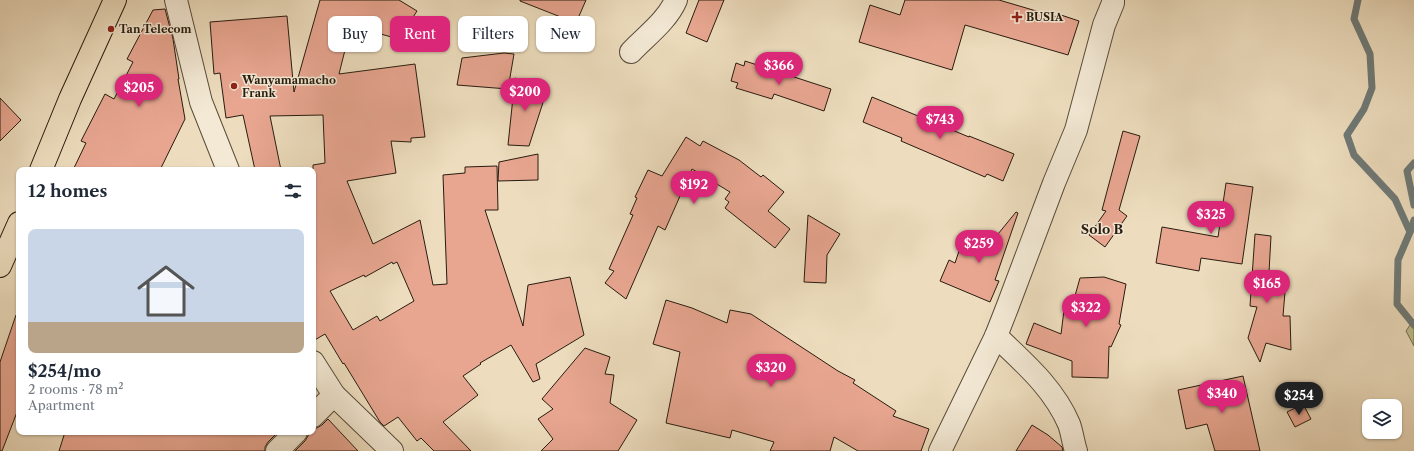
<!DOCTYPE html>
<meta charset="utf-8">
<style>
:root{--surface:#fff;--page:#f2f2f3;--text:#1f2937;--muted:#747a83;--line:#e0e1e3;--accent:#db2777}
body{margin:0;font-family:"Libre Caslon Text",serif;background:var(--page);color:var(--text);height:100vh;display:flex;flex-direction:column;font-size:15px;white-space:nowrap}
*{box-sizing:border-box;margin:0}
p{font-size:13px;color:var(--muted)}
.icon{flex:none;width:22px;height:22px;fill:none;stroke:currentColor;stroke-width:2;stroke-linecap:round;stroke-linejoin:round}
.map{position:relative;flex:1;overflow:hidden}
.panel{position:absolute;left:16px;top:167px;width:300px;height:268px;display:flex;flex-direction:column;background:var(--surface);border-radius:8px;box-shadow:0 1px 3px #0004}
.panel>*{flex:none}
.guide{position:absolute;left:328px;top:16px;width:380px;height:36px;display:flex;gap:8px}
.controls{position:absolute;left:1362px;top:399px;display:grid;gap:8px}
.controls a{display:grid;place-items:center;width:40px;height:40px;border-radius:8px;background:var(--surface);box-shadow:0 1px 3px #0004;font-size:20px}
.price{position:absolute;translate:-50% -34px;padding:0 9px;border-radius:14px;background:var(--accent);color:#fff;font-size:13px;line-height:26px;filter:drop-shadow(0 1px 2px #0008)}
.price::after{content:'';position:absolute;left:50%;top:24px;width:12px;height:9px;margin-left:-6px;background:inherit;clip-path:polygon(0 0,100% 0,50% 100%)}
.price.on{background:#222;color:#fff}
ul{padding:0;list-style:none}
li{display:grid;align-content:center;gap:8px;height:212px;padding:0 12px}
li+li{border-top:1px solid var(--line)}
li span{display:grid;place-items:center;height:124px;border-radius:8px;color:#555}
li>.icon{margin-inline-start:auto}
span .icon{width:72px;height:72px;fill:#fffc;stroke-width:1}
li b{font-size:17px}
h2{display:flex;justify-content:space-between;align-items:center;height:48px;padding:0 12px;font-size:17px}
.chip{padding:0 14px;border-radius:8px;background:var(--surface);box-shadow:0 1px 3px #0004;font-size:14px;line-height:36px}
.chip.on{background:var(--accent);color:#fff}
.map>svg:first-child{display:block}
.green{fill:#bfbf8d;stroke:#746e4e}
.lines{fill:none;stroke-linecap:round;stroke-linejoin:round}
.stream{stroke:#6f7a77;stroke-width:7}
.building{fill:#e8a691;stroke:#281c0f;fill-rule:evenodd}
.minor-casing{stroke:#594c3b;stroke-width:24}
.major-casing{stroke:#281c0f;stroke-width:24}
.minor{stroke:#f3e9d5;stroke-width:22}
.major{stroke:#edddbe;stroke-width:22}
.poi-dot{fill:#8f2418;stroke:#f3e9d5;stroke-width:1.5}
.labels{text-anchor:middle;stroke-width:3;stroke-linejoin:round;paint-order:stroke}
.poi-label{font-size:11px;font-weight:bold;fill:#281c0f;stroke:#f3e9d5;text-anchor:start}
.quarter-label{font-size:13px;font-weight:bold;fill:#281c0f;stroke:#f3e9d5}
</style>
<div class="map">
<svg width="1414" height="451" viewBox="0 0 1414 451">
<rect width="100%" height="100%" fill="#edddbe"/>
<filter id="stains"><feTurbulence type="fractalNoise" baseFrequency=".005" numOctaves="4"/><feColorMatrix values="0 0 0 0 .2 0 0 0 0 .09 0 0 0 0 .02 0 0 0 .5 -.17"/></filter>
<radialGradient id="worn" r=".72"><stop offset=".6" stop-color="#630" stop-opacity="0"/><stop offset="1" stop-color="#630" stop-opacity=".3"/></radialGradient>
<polygon class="green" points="1414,319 1414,346 1406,331"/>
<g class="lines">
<g class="stream">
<polyline points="1358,0 1354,19 1370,54 1372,88 1364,109 1347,135 1354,155 1395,199 1410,232 1398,260 1397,304 1414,325"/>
<polyline points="1414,163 1407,171 1414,205"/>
<polyline points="1410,232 1414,220"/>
</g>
</g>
<g class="building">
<path d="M320,0H399L417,11L399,39L351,26L339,74L415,64L425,137L411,138V142L391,141L396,173L347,181L373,244L420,220L433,285L447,284L443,175L465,173V167L497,166L498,210H485L523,326L528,285L570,277L584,335L536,364L540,379L533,382L511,345L480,363L481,364L463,376L478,395L443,422L471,451H434L421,438L417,441L398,417L384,426L380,422L344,363L343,364L325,334L313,341V165L325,163L323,115L270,116L281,170H255L243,115L226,118L220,73L214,74L210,22L287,16L294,92ZM392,262L393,264L397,262L414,301L380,321L377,316L353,330L330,291L364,275L365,277Z"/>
<polygon points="520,0 586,0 576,23 520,1"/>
<polygon points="699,0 724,0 707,42 686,33"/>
<polygon points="905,0 999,0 1060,18 1061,15 1079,21 1068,55 965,25 952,70 859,42 870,5 900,15"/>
<polygon points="165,9 173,39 179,79 178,79 185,119 160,170 73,170 86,143 81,141 105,94 114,99 133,62 127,59 153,10"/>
<polygon points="504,53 514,54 508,89 457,85 462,58"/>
<polygon points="745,61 831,89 824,111 774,94 772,99 736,88 738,83 731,81 736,63 744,66"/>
<polygon points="515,78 547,90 529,146 508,145"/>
<polygon points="872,97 969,137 969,136 1014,154 1003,181 987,174 985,177 901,141 902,138 863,122"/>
<polygon points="0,98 21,120 0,141"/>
<polygon points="1123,131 1140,136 1119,210 1127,216 1105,247 1089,235 1106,211 1102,210"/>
<polygon points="686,137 700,146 703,141 739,160 761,177 763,175 784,192 768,211 790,229 775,248 725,208 729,202 725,199 730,192 692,169 665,230 658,226 626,299 605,283 614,271 609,269 633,215 630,214 637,198 635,197 648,170 662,176"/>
<polygon points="538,154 538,180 498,181 499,162"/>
<polygon points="1226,183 1253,187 1242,264 1201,258 1199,271 1156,263 1162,227 1218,237"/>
<polygon points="1016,212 1018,213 995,280 999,281 990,302 940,281 949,260 955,263 964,236 989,245"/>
<polygon points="808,215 840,234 827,255 826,283 804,282"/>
<polygon points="1255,234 1271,236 1268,291 1285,292 1283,316 1290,316 1291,350 1266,343 1260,362 1248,338 1257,307 1250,306"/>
<polygon points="1104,277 1126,284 1119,324 1121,325 1111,347 1109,346 1108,378 1072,377 1072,361 1026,344 1034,323 1061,334 1064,310 1071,310 1080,278"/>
<polygon points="666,300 692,308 727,323 730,310 751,314 838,371 855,380 853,383 896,411 893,416 929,429 921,451 858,451 834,437 830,451 770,451 774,442 732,430 730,438 666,423 680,352 653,344"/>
<polygon points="16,315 19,316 19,407 2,451 0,451 0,362"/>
<polygon points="585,348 610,357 605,374 614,375 610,403 637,420 618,451 541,451 553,439 538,419 553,409 542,399"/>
<polygon points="1243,376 1260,451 1215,451 1207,424 1186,429 1178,390"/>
<polygon points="1303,404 1311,419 1295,427 1287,412"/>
<polygon points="328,419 358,451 295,451 305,441 308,436 308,432 313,432 313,428 317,428 322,425"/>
<polygon points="1032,425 1048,435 1062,447 1063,451 1016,451"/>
<polygon points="65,432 278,432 268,442 265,447 265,451 59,451"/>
</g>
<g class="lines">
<defs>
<g id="minor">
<polyline points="176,0 201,102 228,170"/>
<path d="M631,52C646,36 667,21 676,0"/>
<path d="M996,336C1024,363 1053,387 1069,424C1072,432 1073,442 1076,451"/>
<polyline points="313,362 334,395 392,451"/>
<polyline points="313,416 334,395"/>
<polyline points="277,451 296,432"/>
<polyline points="940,451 996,336 1007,308 1054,183 1076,130 1104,25 1113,3 1113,0"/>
</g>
<g id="major">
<polyline points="41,170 70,99 115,0"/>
<polyline points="0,266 19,223"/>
</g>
</defs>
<use href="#minor" class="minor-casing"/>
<use href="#major" class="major-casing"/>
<use href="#minor" class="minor"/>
<use href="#major" class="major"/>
</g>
<g class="poi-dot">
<path d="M1015 11h4v4h4v4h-4v4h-4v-4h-4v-4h4z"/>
<circle cx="111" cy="29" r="4"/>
<circle cx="234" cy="86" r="4"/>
</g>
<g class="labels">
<g class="poi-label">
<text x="1026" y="21">BUSIA</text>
<text x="119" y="33">Tan Telecom</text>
<text x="242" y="84">Wanyamamacho<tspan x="242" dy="13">Frank</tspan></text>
</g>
<g class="quarter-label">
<text x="1102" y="234">Solo B</text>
</g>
</g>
<rect width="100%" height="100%" filter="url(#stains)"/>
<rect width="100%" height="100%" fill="url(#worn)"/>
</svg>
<div class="controls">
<a><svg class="icon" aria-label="layers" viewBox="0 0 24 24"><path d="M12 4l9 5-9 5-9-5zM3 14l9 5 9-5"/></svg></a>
</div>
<b class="price" style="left:779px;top:86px">$366</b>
<b class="price" style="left:139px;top:108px">$205</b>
<b class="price" style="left:525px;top:112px">$200</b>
<b class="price" style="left:940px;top:140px">$743</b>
<b class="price" style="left:694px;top:205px">$192</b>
<b class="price" style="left:1211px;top:235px">$325</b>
<b class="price" style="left:979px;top:264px">$259</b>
<b class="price" style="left:1267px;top:304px">$165</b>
<b class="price" style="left:1086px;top:328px">$322</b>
<b class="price" style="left:771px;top:388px">$320</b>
<b class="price" style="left:1222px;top:414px">$340</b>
<b class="price on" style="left:1299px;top:416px">$254</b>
<div class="guide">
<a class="chip">Buy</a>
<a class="chip on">Rent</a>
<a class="chip">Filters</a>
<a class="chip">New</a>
</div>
<section class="panel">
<h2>12 homes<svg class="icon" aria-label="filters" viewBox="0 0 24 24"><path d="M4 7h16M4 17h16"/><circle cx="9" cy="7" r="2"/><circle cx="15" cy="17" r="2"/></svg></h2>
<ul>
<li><span style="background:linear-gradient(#c9d6e8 75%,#b9a48a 0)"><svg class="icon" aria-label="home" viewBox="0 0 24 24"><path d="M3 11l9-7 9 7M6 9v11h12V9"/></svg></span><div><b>$254/mo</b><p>2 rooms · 78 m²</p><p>Apartment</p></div></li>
</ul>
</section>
</div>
